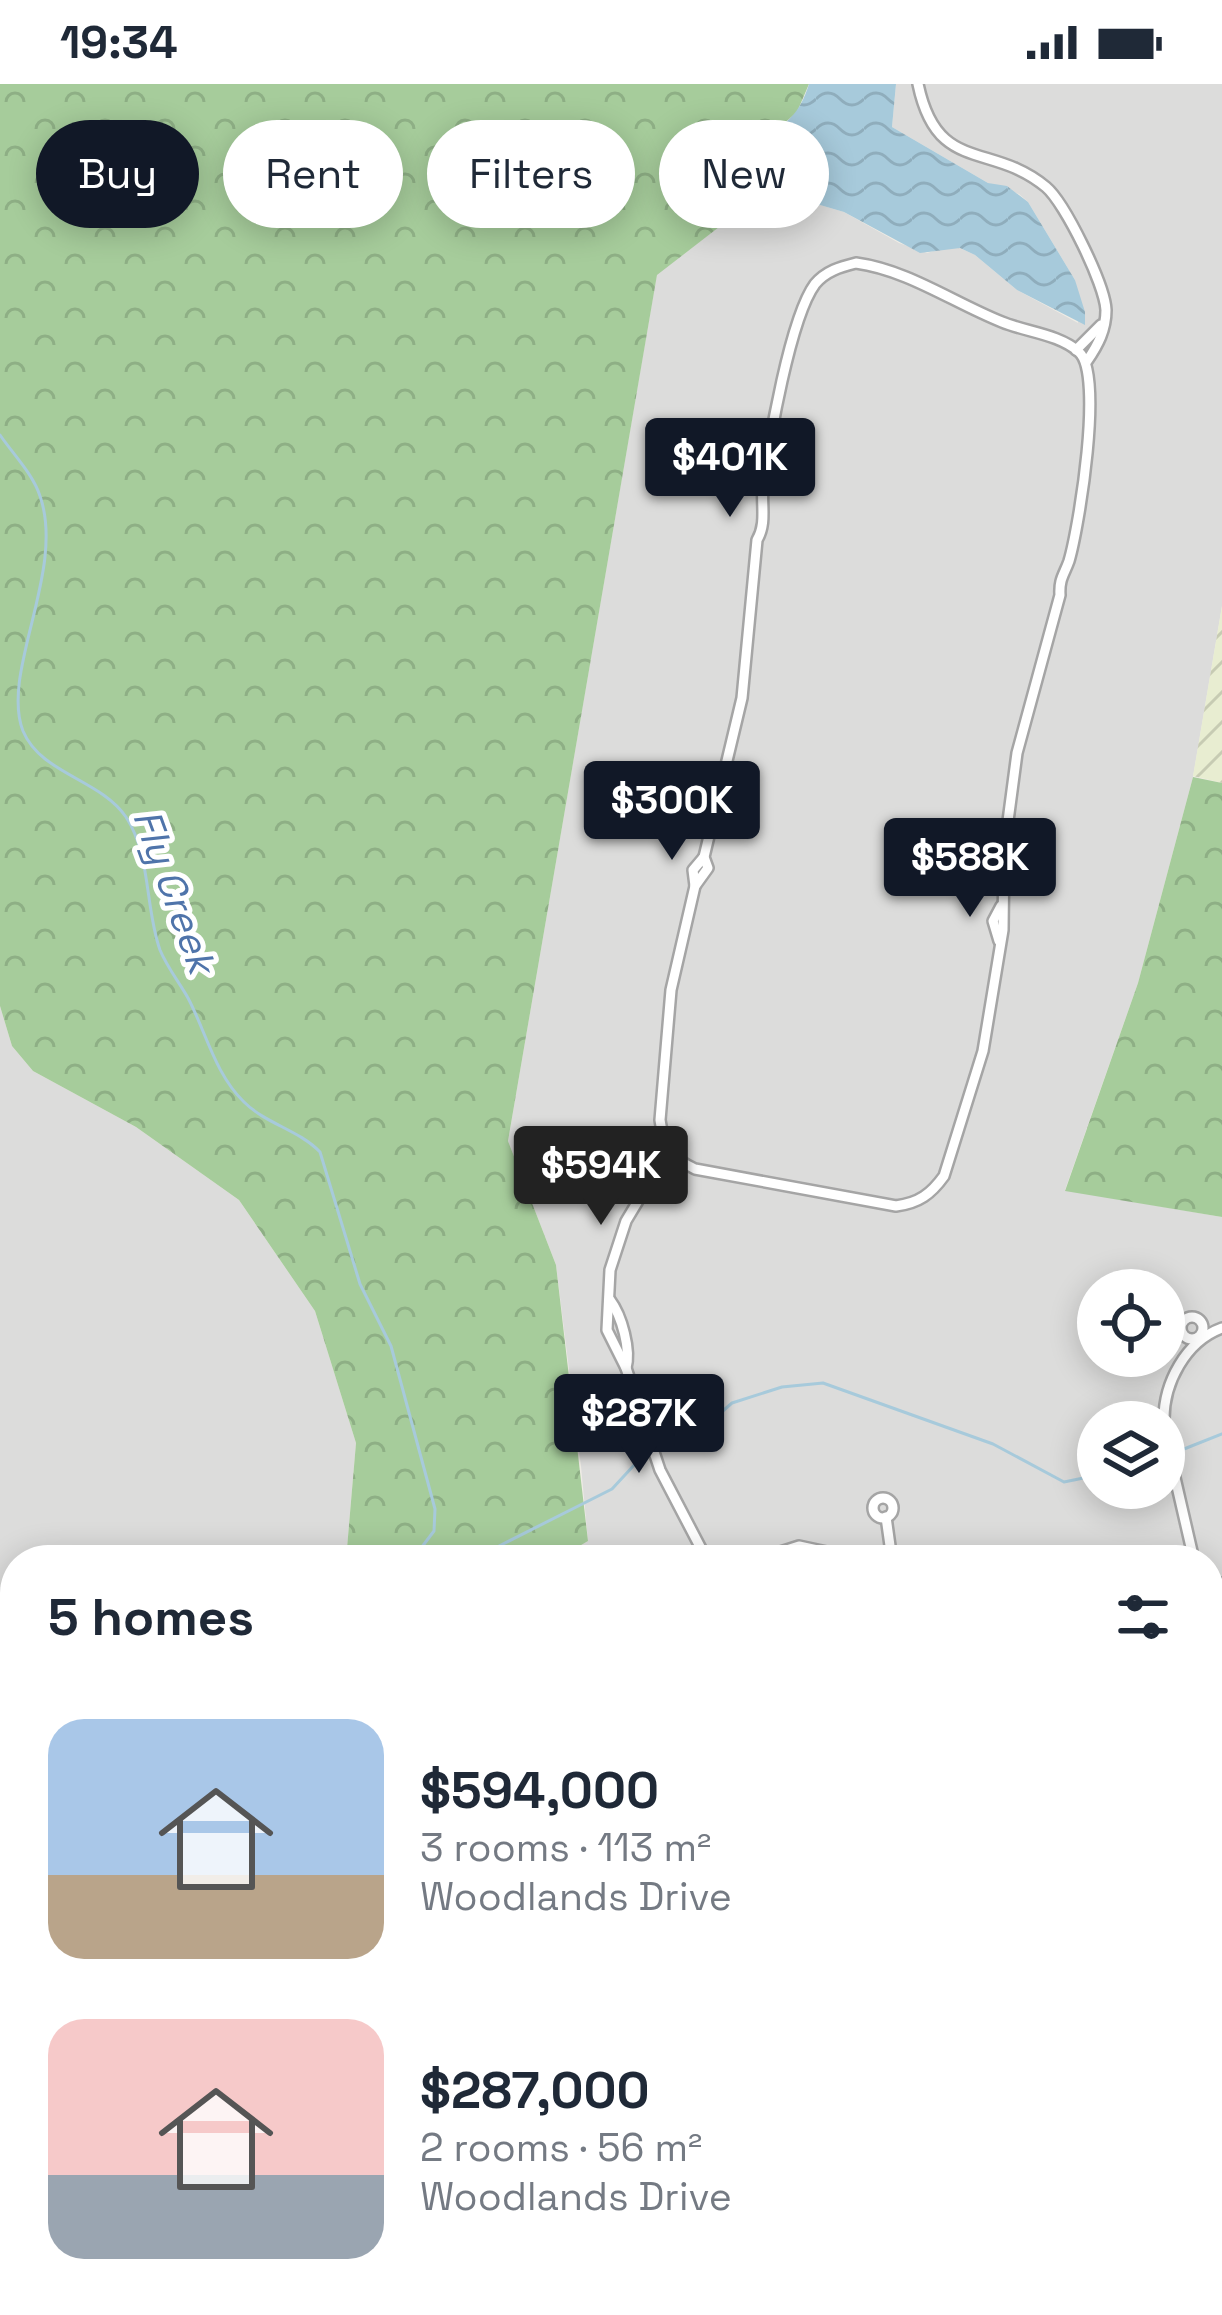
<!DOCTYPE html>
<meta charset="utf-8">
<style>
:root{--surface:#fff;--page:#f6f6f7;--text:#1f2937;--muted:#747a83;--accent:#111827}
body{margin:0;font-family:"Space Grotesk",sans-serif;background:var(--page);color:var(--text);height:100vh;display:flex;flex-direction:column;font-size:45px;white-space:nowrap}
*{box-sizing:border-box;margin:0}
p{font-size:39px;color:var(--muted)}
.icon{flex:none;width:66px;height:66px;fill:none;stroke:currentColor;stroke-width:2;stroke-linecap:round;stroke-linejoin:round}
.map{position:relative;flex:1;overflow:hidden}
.details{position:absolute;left:0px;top:1461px;width:1224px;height:771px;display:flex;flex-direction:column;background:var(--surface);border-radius:48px 48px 0 0;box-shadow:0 6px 30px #0003}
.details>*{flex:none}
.guide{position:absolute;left:36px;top:36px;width:1152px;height:108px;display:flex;gap:24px}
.fabs{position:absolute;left:1077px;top:1185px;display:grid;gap:24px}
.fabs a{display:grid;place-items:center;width:108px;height:108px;border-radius:50%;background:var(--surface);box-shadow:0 6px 30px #0003;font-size:60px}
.price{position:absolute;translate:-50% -102px;padding:0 27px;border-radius:12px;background:var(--accent);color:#fff;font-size:39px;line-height:78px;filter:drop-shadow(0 3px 6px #0008)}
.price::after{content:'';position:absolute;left:50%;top:72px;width:36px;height:27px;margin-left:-18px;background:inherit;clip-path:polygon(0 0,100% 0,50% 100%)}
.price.on{background:#222;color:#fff}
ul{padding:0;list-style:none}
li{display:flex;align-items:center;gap:36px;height:300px;padding:0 48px}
li span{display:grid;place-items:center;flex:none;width:336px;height:240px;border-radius:36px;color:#555}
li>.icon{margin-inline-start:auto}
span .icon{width:144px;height:144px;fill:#fffc;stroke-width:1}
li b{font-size:51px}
h2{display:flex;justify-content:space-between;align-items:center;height:144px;padding:0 48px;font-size:51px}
.pill{padding:0 42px;border-radius:54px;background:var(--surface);box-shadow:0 6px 30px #0003;font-size:42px;line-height:108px}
.pill.on{background:var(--accent);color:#fff}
.status{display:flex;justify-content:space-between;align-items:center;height:84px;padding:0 60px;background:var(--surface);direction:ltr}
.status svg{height:33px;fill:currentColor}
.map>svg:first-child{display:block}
.residential{fill:#dcdcdb;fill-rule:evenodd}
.commercial{fill:#efd8d5}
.farmland{fill:url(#farmland-furrows)}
.forest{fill:url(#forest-crowns)}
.park{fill:#c4f7cc}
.water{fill:url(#water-waves)}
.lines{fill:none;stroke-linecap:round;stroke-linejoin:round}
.stream{stroke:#a7cadb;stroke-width:3}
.street-casing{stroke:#a5a5a5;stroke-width:14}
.secondary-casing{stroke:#5d7109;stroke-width:18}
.primary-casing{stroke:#937006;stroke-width:20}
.street{stroke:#fff;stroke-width:9}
.secondary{stroke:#eef7bb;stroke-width:14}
.primary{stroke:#f8daa1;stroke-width:15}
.labels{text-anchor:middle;stroke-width:10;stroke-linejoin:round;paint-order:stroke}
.water-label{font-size:39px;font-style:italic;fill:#4f74aa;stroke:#fff}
</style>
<div class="status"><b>19:34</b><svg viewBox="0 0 49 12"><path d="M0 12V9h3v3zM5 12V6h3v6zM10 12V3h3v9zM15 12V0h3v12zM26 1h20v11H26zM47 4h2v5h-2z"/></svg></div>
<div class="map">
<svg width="1222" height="2231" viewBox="0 0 1222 2231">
<defs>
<pattern id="farmland-furrows" width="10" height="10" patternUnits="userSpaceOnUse" patternTransform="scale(3)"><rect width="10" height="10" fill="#e8edd1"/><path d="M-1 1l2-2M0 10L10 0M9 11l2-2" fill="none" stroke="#c7cbb3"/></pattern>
<pattern id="forest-crowns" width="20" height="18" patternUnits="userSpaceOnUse" patternTransform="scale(3)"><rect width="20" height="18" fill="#a6cc9b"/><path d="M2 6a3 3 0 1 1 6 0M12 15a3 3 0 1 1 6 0" fill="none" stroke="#8eaf85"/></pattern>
<pattern id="water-waves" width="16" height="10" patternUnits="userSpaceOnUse" patternTransform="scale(3)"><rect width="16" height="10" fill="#a7cadb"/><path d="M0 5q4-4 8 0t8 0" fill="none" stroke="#8fadbc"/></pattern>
</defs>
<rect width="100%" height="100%" fill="#efece5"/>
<g class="residential">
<path d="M896,0H1222V522L1193,693L1138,899L1065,1106L1222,1133V1658L1209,1660V1476H556L588,1457L581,1382L556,1181L508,1057L657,190L723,140L727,143L820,121L844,128L899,159L927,169L951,162L960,164L975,171L1017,206L1078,239L1075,196L1028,118L1019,110L988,99L892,43ZM1098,1206H1164V1272H1098ZM1098,1338H1164V1404H1098Z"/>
<polygon points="0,922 12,962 33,987 136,1043 239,1116 315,1227 356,1359 346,1476 15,1476 15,1539 0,1536"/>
<polygon points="15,2133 15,2217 176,2217 174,2231 0,2231 0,2134"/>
</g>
<g class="commercial">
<polygon points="0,1536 15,1539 15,1855 0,1856"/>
<polygon points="15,1915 15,2133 0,2134 0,1916"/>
</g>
<polygon class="farmland" points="1222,522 1222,699 1193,692"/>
<g class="forest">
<polygon points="0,0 809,0 797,28 771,51 740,55 732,75 723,140 657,191 508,1057 556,1181 588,1457 556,1476 346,1476 356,1359 315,1227 239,1116 136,1043 33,987 12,962 0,922"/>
<polygon points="1193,693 1222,699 1222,1133 1065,1107 1138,899"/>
<polygon points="1222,1717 1222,2231 174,2231 176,2217 1209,2217 1209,1719"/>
</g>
<polygon class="park" points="243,2217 1102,2217 1112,2231 241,2231"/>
<path class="water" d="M809,0H896L892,43L988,99L1007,102L1028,118L1075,196L1085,228V241L1017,206L975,171L960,164L920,169L844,128L820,121L726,143L723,140L732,75L740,55C777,48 797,39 809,0Z"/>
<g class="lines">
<g class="stream">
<path d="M0,351C13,370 33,390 40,412C66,487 0,588 23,647C41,690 100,695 126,733C151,771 145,824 160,866C167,883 179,898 188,914C206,948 215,990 244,1018C266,1040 299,1046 320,1068L360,1200L391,1262L435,1425L434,1447L412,1476"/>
<polyline points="663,1365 687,1358 732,1319 782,1303 823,1299 993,1360 1064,1398 1098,1391"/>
<polyline points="1184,1365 1222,1350"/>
<polyline points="479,1476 499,1462 612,1405 636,1379 647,1373"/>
<polyline points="240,2231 242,2217"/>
</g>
<defs>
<g id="street">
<path d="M918,0C937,91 991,57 1046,103C1065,119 1105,201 1106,226C1106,246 1098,261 1087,277"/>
<path d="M856,179C908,186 954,219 1002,238C1026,248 1059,250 1079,268C1104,290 1079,443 1069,477C1064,491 1059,495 1060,511L1017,669L1004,767L1003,846L983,967L944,1092C931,1110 919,1119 896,1122L695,1085C670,1073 664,1064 660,1036L671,906L695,802L708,784L704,773L742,614L757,456C767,439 761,421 763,402C769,358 790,234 815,200C826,187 840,183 856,179Z"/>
<polyline points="1076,266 1101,241"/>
<polyline points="695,802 693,786 704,773"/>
<polyline points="999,857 993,837 1001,822"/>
<polyline points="673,1075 656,1087 626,1137 610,1186 607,1246 626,1284 660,1386 707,1476"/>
<path d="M610,1216C622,1232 631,1266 626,1284"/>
<circle cx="1192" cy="1244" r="11"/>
<path d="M1164,1338C1163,1299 1186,1257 1222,1244"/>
<polyline points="1164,1346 1194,1476"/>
<circle cx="883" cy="1424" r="10"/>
<polyline points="886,1433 892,1476"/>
<polyline points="755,1476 799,1462 864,1476"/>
<polyline points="1209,1504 1222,1499"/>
<polyline points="15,2072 15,2084"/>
<polyline points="62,2217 66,2231"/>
</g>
<polyline id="secondary" points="1110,2217 1119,2231"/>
<g id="primary">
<polyline points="1209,1674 1222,1672"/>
<polyline points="1209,1701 1222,1699"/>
<polyline points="0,1875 15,1874"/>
<polyline points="0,1904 15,1902"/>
</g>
</defs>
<use href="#street" class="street-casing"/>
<use href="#secondary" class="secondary-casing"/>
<use href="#primary" class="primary-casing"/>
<use href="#street" class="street"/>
<use href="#secondary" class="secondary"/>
<use href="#primary" class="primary"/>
</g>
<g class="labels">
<g class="water-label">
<text transform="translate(175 807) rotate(70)" y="14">Fly Creek</text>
</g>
</g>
</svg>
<div class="fabs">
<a><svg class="icon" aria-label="locate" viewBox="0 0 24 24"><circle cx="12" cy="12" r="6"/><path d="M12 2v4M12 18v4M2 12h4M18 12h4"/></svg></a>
<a><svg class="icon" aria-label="layers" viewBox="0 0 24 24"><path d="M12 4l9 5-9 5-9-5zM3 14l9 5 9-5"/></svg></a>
</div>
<b class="price" style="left:730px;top:436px">$401K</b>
<b class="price" style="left:672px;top:779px">$300K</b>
<b class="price" style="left:970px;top:836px">$588K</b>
<b class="price on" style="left:601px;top:1144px">$594K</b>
<b class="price" style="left:639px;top:1392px">$287K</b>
<div class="guide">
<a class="pill on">Buy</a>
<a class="pill">Rent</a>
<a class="pill">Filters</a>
<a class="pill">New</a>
</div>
<section class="details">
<h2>5 homes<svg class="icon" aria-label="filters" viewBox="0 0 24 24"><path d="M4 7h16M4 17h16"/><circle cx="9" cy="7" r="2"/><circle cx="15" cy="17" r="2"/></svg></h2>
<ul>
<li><span style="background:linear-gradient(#a9c7e8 65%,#b9a48a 0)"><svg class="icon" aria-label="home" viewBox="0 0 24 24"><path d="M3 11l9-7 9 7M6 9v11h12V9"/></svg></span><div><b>$594,000</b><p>3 rooms · 113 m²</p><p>Woodlands Drive</p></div></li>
<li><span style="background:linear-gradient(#f6c9c9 65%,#9aa5b1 0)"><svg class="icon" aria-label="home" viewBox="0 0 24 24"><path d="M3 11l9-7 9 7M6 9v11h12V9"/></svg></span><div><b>$287,000</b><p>2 rooms · 56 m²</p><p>Woodlands Drive</p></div></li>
</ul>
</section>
</div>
